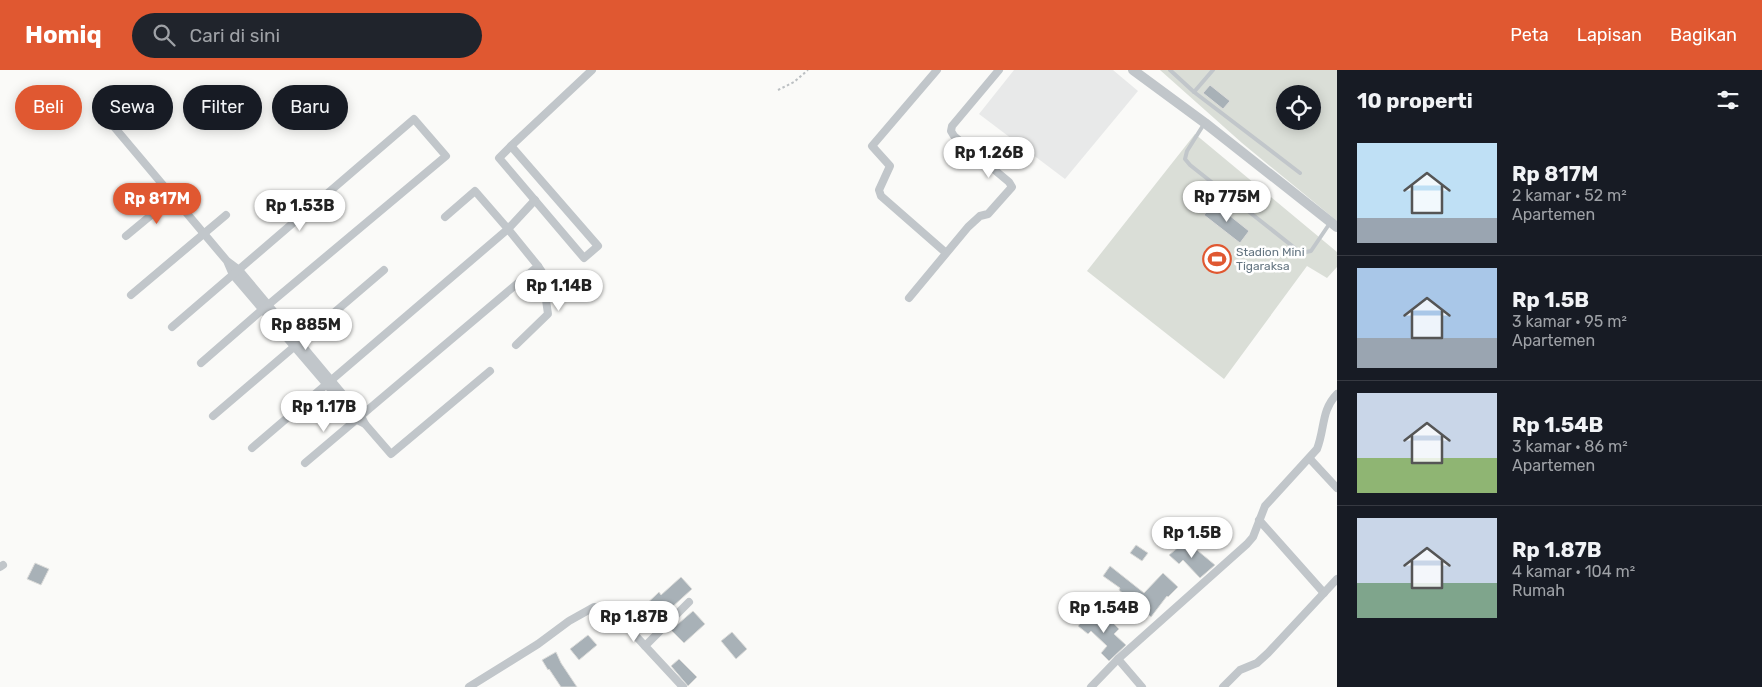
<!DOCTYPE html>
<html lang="id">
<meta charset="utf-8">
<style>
:root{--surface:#171b24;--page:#20242c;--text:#f1f3f6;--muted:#9ea1a6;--line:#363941;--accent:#e05831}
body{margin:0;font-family:Rubik,sans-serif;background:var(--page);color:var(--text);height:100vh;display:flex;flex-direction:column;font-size:19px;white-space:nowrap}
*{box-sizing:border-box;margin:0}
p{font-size:16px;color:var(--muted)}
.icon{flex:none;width:28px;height:28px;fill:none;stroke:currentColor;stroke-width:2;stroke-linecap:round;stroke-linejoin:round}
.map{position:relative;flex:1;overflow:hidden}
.details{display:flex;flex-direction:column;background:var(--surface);width:425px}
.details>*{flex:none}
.top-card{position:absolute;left:15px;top:15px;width:475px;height:45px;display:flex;gap:10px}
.fabs{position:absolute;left:1276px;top:15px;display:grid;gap:10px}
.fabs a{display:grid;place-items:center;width:45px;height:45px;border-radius:50%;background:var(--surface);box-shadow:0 2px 12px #0003;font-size:25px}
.price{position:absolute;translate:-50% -42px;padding:0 11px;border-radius:18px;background:#fff;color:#222;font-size:16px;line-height:32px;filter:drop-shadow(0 1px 2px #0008)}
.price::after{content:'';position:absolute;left:50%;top:30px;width:15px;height:11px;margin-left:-8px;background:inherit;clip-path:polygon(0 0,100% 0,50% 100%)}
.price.active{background:var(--accent);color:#fff}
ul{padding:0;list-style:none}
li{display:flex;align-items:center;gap:15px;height:125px;padding:0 20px}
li+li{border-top:1px solid var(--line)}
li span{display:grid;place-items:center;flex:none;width:140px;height:100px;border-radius:0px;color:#555}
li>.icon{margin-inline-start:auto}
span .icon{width:60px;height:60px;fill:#fffc;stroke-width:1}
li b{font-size:21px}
h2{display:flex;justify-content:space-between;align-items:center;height:60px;padding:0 20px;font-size:21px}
.pill{padding:0 18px;border-radius:22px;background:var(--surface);box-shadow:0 2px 12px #0003;font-size:18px;line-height:45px}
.pill.active{background:var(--accent);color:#fff}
header{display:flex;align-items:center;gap:30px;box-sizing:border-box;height:70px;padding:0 25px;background:var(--accent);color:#fff}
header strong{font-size:24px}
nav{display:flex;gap:28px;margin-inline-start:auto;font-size:18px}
.search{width:350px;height:45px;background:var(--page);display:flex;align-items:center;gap:12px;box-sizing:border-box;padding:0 18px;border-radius:28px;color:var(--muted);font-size:19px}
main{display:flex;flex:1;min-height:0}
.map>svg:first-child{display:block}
.built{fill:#e8e9e9}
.green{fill:#daded7;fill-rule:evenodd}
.building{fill:#a8b1b7;stroke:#dcdcda}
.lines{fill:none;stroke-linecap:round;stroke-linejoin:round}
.path{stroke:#bbbfc2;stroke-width:2;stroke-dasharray:2.5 2.5;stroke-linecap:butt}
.service{stroke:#c1c6ca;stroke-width:4}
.minor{stroke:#c1c6ca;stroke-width:8}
.tertiary{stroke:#c1c6ca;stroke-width:10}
.labels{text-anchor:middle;stroke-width:5;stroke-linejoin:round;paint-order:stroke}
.poi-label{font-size:12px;fill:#657682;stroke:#fff;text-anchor:start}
</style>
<header>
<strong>Homiq</strong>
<div class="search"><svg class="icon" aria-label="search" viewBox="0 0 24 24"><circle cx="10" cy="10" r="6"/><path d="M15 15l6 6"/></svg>Cari di sini</div>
<nav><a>Peta</a><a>Lapisan</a><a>Bagikan</a></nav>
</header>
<main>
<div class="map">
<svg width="1337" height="617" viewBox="0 0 1337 617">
<rect width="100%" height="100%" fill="#fafaf8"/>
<polygon class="built" points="1014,0 1113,0 1138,21 1065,109 979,44"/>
<g class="green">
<path d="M1160,0H1337V151L1242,73ZM1285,24H1312V51H1285Z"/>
<polygon points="1195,64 1337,182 1337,197 1327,208 1307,196 1224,309 1087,201"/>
</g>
<g class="building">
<polygon points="1210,15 1230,31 1223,39 1203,23"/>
<polygon points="1214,133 1249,161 1240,173 1204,145"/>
<polygon points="1186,471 1215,495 1200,508 1183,490 1179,494 1169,485"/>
<polygon points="1136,475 1148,483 1142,491 1130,483"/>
<polygon points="35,493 49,499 41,515 27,509"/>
<polygon points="1110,496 1144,523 1163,503 1178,517 1168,527 1167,526 1151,547 1119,520 1120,518 1103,506"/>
<polygon points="681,507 692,519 649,558 636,544 659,522 661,525"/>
<polygon points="693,541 705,554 684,573 671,560"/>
<polygon points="1092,541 1106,554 1110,550 1119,559 1114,564 1126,575 1109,591 1101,583 1107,576 1091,561 1088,564 1078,556"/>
<polygon points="732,562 747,579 736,589 721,571"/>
<polygon points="588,565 597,575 579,590 570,579"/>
<polygon points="556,582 561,593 577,617 561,617 549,599 548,600 542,590"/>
<polygon points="679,589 697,607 688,616 671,596"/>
</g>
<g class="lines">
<polyline class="path" points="778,20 794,12 808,0"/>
<g class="service">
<polyline points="1170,0 1194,22 1300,103"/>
<polyline points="1194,22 1213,0"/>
<polyline points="1204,54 1187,81 1185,89 1190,95 1301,183 1311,181 1330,153"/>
</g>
<g class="minor">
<polyline points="937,0 872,76 890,96 879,120 881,126 945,182"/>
<polyline points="99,39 227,191 239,200 361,346 365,354 357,350 233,205 227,191"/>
<polygon points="511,76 598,176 584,188 499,88"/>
<polyline points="511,76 592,0"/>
<polyline points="126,166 173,127"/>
<polyline points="131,225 226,145"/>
<polyline points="909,228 968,157 980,146 988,144 1012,117 1009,112 954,66 951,61 952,56 999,0"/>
<polyline points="172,257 414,49 446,86 268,235"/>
<polyline points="516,275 548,244 542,202 538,196"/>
<polyline points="201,293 263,239"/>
<polyline points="213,346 384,200"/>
<polyline points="365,354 391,384 490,301"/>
<polyline points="252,378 508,159 475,121 445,147"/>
<polyline points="1310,389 1337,418"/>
<polyline points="305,393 538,196 508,159 535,130"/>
<polyline points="1259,450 1324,523"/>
<polyline points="0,497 3,495"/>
<polyline points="1118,589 1142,617"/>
<path d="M469,617L538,574L569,551L594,537C615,541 630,560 645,576"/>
<polyline points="683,617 645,576 689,532"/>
<path d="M1091,617L1118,589L1247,474L1253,467L1265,436L1317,379C1325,359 1321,340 1337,324"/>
<polyline points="1223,617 1240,600 1257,593 1268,583 1337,509"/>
</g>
<polyline class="tertiary" points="1133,0 1205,53 1337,157"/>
</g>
<defs>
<symbol id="stadium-ring" viewBox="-11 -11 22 22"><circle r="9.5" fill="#fff" stroke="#e05831" stroke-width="1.5"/><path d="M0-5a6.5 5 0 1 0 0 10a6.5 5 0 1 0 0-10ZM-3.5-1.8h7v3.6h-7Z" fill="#e05831"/></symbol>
</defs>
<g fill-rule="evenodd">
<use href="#stadium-ring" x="1201" y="173" width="32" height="32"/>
</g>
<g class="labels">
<g class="poi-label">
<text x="1236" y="186">Stadion Mini<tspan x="1236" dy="14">Tigaraksa</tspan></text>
</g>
</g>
</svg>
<div class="fabs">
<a><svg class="icon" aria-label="locate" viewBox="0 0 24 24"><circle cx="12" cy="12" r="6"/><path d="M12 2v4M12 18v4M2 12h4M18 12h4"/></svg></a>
</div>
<b class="price" style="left:989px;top:109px">Rp 1.26B</b>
<b class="price" style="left:1227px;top:153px">Rp 775M</b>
<b class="price active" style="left:157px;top:155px">Rp 817M</b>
<b class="price" style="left:300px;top:162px">Rp 1.53B</b>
<b class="price" style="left:559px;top:242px">Rp 1.14B</b>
<b class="price" style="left:306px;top:281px">Rp 885M</b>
<b class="price" style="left:324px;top:363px">Rp 1.17B</b>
<b class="price" style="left:1192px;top:489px">Rp 1.5B</b>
<b class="price" style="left:1104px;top:564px">Rp 1.54B</b>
<b class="price" style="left:634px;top:573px">Rp 1.87B</b>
<div class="top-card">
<a class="pill active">Beli</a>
<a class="pill">Sewa</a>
<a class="pill">Filter</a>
<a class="pill">Baru</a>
</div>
</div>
<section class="details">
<h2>10 properti<svg class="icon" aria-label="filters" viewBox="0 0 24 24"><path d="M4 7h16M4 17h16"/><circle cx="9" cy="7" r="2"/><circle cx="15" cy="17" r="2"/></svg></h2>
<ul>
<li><span style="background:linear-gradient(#bfe0f5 75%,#9aa5b1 0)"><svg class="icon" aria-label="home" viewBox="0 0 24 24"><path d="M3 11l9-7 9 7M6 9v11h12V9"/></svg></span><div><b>Rp 817M</b><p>2 kamar · 52 m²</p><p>Apartemen</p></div></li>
<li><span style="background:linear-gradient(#a9c7e8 70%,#9aa5b1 0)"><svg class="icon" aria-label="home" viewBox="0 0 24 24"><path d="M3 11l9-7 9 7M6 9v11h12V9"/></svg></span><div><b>Rp 1.5B</b><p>3 kamar · 95 m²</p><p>Apartemen</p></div></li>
<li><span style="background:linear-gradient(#c9d6e8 65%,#8fb573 0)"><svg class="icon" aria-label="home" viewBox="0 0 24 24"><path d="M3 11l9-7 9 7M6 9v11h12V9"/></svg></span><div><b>Rp 1.54B</b><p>3 kamar · 86 m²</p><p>Apartemen</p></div></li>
<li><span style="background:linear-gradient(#c9d6e8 65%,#7fa58c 0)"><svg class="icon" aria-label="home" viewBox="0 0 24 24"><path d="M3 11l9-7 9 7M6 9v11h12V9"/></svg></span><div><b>Rp 1.87B</b><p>4 kamar · 104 m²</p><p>Rumah</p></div></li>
</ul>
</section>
</main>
